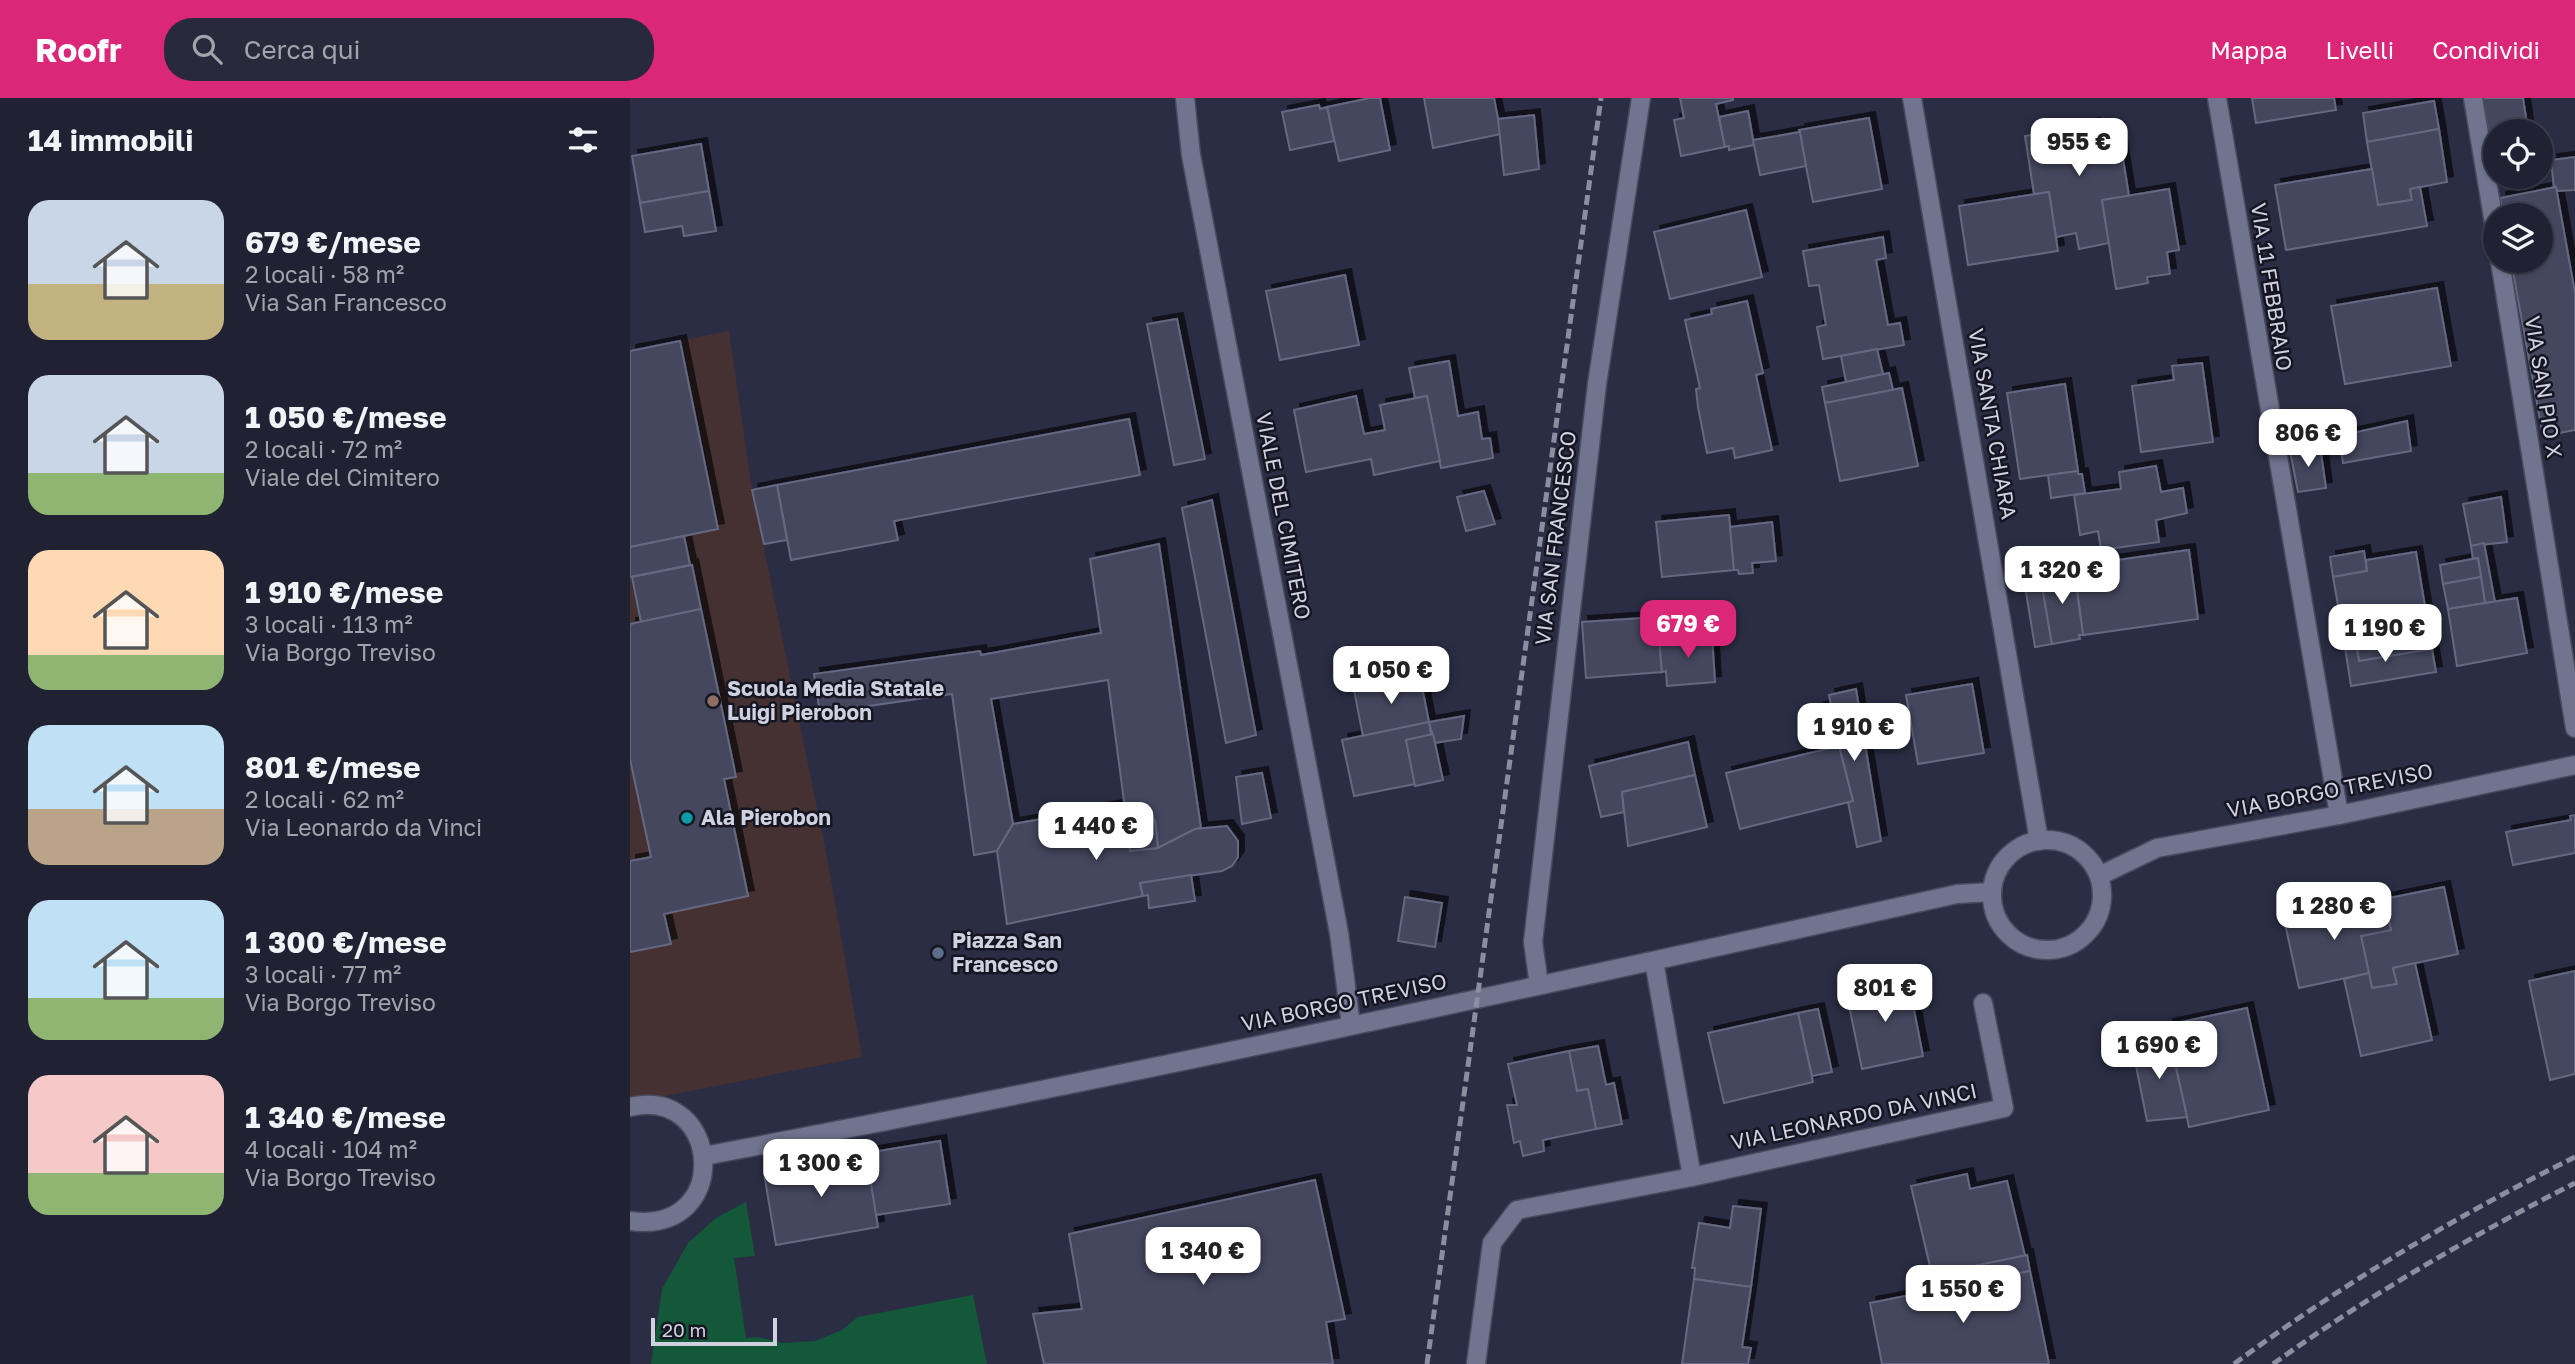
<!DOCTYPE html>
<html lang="it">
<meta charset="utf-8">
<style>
:root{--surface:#202233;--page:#282a3b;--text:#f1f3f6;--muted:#a2a4ac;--line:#3d3f4e;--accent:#db2777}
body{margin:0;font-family:"Golos Text",sans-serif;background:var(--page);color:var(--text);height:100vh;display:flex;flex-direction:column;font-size:26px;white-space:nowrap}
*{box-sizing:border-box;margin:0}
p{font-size:23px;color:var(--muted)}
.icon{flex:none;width:38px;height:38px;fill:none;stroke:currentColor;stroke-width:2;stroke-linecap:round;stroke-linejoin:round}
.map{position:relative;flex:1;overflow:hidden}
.details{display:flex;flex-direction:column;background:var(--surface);width:630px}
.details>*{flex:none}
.buttons{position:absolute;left:1853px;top:21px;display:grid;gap:14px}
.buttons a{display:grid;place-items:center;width:70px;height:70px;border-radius:50%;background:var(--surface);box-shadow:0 2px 5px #0004,0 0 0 2px var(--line);font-size:35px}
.scale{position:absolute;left:21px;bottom:18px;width:126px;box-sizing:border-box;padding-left:7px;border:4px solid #cfd1e0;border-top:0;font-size:19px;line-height:24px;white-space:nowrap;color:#cfd1e0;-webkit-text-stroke:5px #151621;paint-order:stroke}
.price{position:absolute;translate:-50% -60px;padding:0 16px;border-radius:14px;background:#fff;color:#222;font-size:23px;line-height:46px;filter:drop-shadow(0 2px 4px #0008)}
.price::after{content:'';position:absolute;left:50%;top:42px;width:21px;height:16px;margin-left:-10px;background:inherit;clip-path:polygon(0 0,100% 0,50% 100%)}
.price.current{background:var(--accent);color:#fff}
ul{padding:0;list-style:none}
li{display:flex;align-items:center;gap:21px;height:175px;padding:0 28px}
li span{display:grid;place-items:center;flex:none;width:196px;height:140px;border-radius:21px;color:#555}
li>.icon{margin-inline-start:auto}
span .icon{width:84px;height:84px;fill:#fffc;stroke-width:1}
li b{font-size:30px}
h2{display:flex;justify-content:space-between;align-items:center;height:84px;padding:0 28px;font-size:30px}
header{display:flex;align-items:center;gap:42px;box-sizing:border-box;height:98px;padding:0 35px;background:var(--accent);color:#fff}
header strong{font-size:33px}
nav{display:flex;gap:38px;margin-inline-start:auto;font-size:24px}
.search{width:490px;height:63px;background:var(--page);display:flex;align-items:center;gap:18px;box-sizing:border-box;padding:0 24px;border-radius:28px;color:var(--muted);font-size:26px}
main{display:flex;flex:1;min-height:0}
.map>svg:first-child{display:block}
.education{fill:#453132}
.green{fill:#135839}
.building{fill:#44465f;stroke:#656882;stroke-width:2;filter:url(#shadow)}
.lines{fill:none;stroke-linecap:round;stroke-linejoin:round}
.minor-casing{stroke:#484a5d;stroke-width:21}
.minor{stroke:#70748f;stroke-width:18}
.rail{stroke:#8b8da0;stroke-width:5;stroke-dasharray:10 5;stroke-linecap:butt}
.education-dot{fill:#8d6e63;stroke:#151621;stroke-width:2.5}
.culture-dot{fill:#0f9aa8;stroke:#151621;stroke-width:2.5}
.service-dot{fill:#5c6f8a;stroke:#151621;stroke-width:2.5}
.labels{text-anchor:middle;stroke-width:5;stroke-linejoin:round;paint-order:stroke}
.street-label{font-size:21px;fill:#cfd1e0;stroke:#151621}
.poi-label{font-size:21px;font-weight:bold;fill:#cfd1e0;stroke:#151621;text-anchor:start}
</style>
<header>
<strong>Roofr</strong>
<div class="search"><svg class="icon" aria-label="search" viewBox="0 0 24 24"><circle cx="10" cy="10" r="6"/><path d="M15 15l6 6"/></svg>Cerca qui</div>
<nav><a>Mappa</a><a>Livelli</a><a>Condividi</a></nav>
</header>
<main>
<section class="details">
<h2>14 immobili<svg class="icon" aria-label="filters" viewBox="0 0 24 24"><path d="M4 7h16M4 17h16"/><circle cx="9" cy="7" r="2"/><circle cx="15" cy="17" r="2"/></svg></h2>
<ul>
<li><span style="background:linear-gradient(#c9d6e8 60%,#c2b280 0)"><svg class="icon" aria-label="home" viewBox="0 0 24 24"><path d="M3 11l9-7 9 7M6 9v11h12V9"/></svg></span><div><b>679 €/mese</b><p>2 locali · 58 m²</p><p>Via San Francesco</p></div></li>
<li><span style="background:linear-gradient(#c9d6e8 70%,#8fb573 0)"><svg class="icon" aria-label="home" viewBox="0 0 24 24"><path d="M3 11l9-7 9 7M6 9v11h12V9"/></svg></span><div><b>1 050 €/mese</b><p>2 locali · 72 m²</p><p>Viale del Cimitero</p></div></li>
<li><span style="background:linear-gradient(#ffd9b3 75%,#8fb573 0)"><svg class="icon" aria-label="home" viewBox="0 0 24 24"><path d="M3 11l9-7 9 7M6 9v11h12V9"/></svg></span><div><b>1 910 €/mese</b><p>3 locali · 113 m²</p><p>Via Borgo Treviso</p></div></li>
<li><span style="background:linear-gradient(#bfe0f5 60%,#b9a48a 0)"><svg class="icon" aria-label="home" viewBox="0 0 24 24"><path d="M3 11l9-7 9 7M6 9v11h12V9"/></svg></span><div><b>801 €/mese</b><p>2 locali · 62 m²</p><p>Via Leonardo da Vinci</p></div></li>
<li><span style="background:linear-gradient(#bfe0f5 70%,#8fb573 0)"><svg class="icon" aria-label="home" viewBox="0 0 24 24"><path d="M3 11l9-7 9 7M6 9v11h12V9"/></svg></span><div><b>1 300 €/mese</b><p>3 locali · 77 m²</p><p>Via Borgo Treviso</p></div></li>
<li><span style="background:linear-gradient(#f6c9c9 70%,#8fb573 0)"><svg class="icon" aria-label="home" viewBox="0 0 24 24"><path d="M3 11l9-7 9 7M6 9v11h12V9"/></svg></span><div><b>1 340 €/mese</b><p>4 locali · 104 m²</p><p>Via Borgo Treviso</p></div></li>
</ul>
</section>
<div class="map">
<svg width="1945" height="1266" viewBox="0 0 1945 1266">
<defs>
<filter id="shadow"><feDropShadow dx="6" dy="-6" stdDeviation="0" flood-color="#0009"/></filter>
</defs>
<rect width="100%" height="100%" fill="#2b2d44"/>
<polygon class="education" points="99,233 122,392 197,759 232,959 0,1005 0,252"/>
<polygon class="green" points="116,1104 125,1158 104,1160 116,1240 128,1239 153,1245 185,1243 212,1232 228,1219 343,1197 357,1266 21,1266 32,1191 58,1145 86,1120"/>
<g class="building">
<polygon points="740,0 750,0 760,52 709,63 697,9"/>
<polygon points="794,0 864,0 871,36 803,50"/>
<polygon points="1050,0 1103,0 1103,2 1086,6 1095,49 1051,58 1044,22 1054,20"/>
<polygon points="1622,0 1704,0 1706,12 1626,25"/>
<polygon points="1852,0 1893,0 1898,33 1866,33 1866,41 1860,42"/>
<polygon points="1804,3 1809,31 1737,44 1733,15"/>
<polygon points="689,7 690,11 697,9 704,43 660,52 652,14"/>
<polygon points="1118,13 1124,47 1099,52 1099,48 1095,49 1089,19"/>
<polygon points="904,17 909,71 874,77 868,21"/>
<polygon points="1239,20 1252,91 1183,104 1169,32"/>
<polygon points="1464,26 1466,34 1488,30 1499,98 1472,102 1479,145 1449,151 1446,135 1426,139 1419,94 1404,96 1395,38"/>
<polygon points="1809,31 1817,84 1780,91 1782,102 1748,107 1737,44"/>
<polygon points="1170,34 1176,68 1130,77 1123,42"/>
<polygon points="71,46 79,93 10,105 2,58"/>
<polygon points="1945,59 1945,92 1927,93 1926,89 1924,90 1921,62"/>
<polygon points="1742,71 1748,107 1782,102 1780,91 1790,89 1797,128 1656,152 1645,87"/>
<polygon points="1926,89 1945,195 1945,332 1913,338 1881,163 1911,163 1911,117 1873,117 1870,100"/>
<polygon points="1539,91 1549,152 1537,154 1540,176 1517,179 1518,185 1486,191 1472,102"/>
<polygon points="79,93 86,133 54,138 52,128 15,134 10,105"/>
<polygon points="1419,94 1428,153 1338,167 1329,108"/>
<polygon points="1116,112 1132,179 1040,201 1024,134"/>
<polygon points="1253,139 1256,160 1246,162 1258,227 1270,225 1274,247 1193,261 1187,229 1196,227 1189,187 1179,188 1173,153"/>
<polygon points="715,177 729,247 650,262 636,193"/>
<polygon points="1807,190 1821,268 1715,286 1701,208"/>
<polygon points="1117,203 1133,275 1126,277 1142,352 1105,360 1103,350 1077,355 1068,309 1066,291 1070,290 1055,222 1082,216 1081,211"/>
<polygon points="547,221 575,361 544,367 517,226"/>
<polygon points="50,243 88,431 0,449 0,253"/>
<polygon points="1247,251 1253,276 1216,284 1211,258"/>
<polygon points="819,263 828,318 848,314 852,341 860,340 863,360 811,370 797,298 785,300 779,270"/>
<polygon points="1572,265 1583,344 1511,354 1502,288 1544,282 1542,268"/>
<polygon points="1259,275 1263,292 1195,305 1192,289"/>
<polygon points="1435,286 1448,373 1390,381 1377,295"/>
<polygon points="1272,290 1288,368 1210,383 1195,305"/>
<polygon points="726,298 734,336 755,332 750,307 797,298 810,363 744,377 741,361 676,374 664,312"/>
<polygon points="499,321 510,377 264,423 268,442 161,462 147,387"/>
<polygon points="1777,323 1781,353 1713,365 1709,338"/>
<polygon points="1690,348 1696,390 1668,394 1660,353"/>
<polygon points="1526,368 1531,394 1553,390 1557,415 1526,422 1529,444 1471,452 1468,433 1450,437 1444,397 1491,391 1489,374"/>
<polygon points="1448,373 1448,376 1452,376 1455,395 1421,400 1418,377"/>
<polygon points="147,387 157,442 134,446 122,392"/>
<polygon points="854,393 865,426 836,433 827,399"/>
<polygon points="1871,399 1877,444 1841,448 1833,406"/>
<polygon points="582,402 626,637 596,645 552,410"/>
<polygon points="1099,417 1104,472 1032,479 1026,424"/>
<polygon points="1142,424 1146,463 1122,465 1123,475 1109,476 1108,472 1104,472 1100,429"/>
<polygon points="54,438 60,467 0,479 0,449"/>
<polygon points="1854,445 1865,504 1855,505 1848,460 1843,461 1841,448"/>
<polygon points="529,446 571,730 565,731 528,750 525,722 497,726 478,582 361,601 383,726 367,753 344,757 322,596 190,615 184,576 350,553 351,557 471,535 460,461"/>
<polygon points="1559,452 1568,521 1453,537 1444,468"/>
<polygon points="1734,453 1737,473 1703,479 1700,459"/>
<polygon points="1786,454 1802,551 1729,563 1723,528 1712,530 1703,479 1737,473 1736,462"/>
<polygon points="1848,460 1851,479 1813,486 1810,467"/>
<polygon points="1408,461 1422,546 1405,549 1391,464"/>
<polygon points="62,467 71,511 11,524 2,479"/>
<polygon points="1444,471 1453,537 1449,537 1450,541 1422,546 1410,477"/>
<polygon points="1851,479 1855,505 1818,511 1813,486"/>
<polygon points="1887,500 1897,555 1827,568 1818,511"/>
<polygon points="71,511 106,679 94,681 118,798 34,816 41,846 0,854 0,763 21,759 0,661 0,526"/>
<polygon points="1028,519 1032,574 956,580 952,524"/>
<polygon points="1723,528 1729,563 1802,551 1806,574 1721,588 1712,530"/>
<polygon points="1082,537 1085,584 1037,588 1036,573 1032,574 1029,541"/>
<polygon points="790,579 799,624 733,638 724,592"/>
<polygon points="1342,586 1354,655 1288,666 1276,597"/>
<polygon points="1226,591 1251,743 1227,749 1218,704 1223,703 1209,648 1213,647 1209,631 1194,635 1188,610 1201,607 1199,597"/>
<polygon points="834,618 831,641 805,645 799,624"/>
<polygon points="799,624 801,637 776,642 785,686 724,698 712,642"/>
<polygon points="803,636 813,682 785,688 776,642"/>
<polygon points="1058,644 1065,677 992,694 994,714 971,719 959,668"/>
<polygon points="1209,648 1223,703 1110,731 1096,675"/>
<polygon points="632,675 641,720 612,726 606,679"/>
<polygon points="1065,677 1077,729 998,748 992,694"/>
<polygon points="493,707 500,753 528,750 565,731 597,728 608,743 608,759 602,768 592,773 510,785 513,798 377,826 367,753 383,726"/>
<polygon points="1945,717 1945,755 1883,767 1876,734 1941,722 1940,718"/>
<polygon points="525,722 528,750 500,753 497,726"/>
<polygon points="561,777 565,803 519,810 518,797 513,798 510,785"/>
<polygon points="1814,789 1828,856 1763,870 1767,886 1742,890 1731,838 1761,832 1754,801"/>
<polygon points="775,799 812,805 805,849 768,843"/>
<polygon points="1754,801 1761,832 1731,838 1739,875 1669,890 1654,821"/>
<polygon points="1785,865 1802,942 1731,958 1714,881 1739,875 1742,890 1767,886 1763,870"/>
<polygon points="1945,873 1945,976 1920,982 1899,883"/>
<polygon points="1278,881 1293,958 1232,971 1216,893"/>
<polygon points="1617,910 1639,1012 1559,1029 1537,927"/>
<polygon points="1188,911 1202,974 1182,978 1168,915"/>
<polygon points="1168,915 1183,984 1094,1005 1078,935"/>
<polygon points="1539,939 1557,1019 1517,1023 1502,948"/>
<polygon points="968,948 976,987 984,985 992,1026 966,1031 958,991 947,993 939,953"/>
<polygon points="939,953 947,993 958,991 966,1031 913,1042 914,1053 893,1058 890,1043 884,1045 877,1007 887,1007 878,966"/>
<polygon points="310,1043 320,1106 245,1117 236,1055"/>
<polygon points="236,1055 248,1129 146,1147 134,1075"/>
<polygon points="1337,1076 1340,1091 1377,1083 1395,1158 1302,1177 1281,1088"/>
<polygon points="685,1082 715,1221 696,1224 703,1266 414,1266 403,1216 452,1211 439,1136"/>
<polygon points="1103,1108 1131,1111 1121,1189 1064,1181 1065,1170 1062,1170 1069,1125 1100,1130"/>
<polygon points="1397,1157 1400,1173 1303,1192 1300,1177"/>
<polygon points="1400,1173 1419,1266 1252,1266 1240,1205"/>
<polygon points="1064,1181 1121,1189 1112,1249 1121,1250 1118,1266 1052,1266"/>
</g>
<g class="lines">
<defs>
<g id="minor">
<polyline points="555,0 561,57 709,835 721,927"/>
<polyline points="1282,0 1409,743"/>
<polyline points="1587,0 1709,717"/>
<polyline points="1843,0 1866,137"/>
<polyline points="1870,163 1945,630"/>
<circle cx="1417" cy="797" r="55"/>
<polyline points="1469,778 1527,750 1709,717 1945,667"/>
<polyline points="909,887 903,844 967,286 1011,0"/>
<path d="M0,1009C91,987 104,1137 0,1123"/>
<path d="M74,1058C494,979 911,888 1327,796L1362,794"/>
<polyline points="1062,1079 1374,1010 1353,905"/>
<polyline points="846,1266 862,1145 887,1112 1062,1079 1024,863"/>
</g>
</defs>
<use href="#minor" class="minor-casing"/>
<use href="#minor" class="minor"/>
<g class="rail">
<polyline points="797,1266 971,0"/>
<path d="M1604,1266C1711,1187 1826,1118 1945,1059"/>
<path d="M1643,1266C1738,1198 1841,1138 1945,1085"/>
</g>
</g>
<circle class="education-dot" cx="83" cy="603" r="7"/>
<circle class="culture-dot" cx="57" cy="720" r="7"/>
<circle class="service-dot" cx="308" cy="855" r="7"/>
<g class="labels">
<g class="street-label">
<text transform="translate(1641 189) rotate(81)" y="7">VIA 11 FEBBRAIO</text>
<text transform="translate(1913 289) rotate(81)" y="7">VIA SAN PIO X</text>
<text transform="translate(1362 326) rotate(80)" y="7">VIA SANTA CHIARA</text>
<text transform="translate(653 418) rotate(79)" y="7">VIALE DEL CIMITERO</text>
<text transform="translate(926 440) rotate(-83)" y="7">VIA SAN FRANCESCO</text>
<text transform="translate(1700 693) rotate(-11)" y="7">VIA BORGO TREVISO</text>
<text transform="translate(714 905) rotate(-12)" y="7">VIA BORGO TREVISO</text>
<text transform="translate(1224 1019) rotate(-12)" y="7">VIA LEONARDO DA VINCI</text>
</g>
<g class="poi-label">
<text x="97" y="598">Scuola Media Statale<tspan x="97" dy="24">Luigi Pierobon</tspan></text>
<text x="71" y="727">Ala Pierobon</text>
<text x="322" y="850">Piazza San<tspan x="322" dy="24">Francesco</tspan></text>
</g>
</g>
</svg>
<div class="buttons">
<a><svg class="icon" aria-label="locate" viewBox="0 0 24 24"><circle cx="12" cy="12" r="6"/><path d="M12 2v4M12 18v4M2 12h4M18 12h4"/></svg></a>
<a><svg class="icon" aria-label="layers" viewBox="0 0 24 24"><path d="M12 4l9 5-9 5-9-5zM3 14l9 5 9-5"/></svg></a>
</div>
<div class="scale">20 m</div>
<b class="price" style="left:1449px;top:80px">955 €</b>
<b class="price" style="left:1678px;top:371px">806 €</b>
<b class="price" style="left:1432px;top:508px">1 320 €</b>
<b class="price current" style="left:1058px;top:562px">679 €</b>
<b class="price" style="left:1755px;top:566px">1 190 €</b>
<b class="price" style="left:761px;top:608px">1 050 €</b>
<b class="price" style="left:1224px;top:665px">1 910 €</b>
<b class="price" style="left:466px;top:764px">1 440 €</b>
<b class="price" style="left:1704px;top:844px">1 280 €</b>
<b class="price" style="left:1255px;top:926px">801 €</b>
<b class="price" style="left:1529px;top:983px">1 690 €</b>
<b class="price" style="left:191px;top:1101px">1 300 €</b>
<b class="price" style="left:573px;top:1189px">1 340 €</b>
<b class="price" style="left:1333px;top:1227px">1 550 €</b>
</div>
</main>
